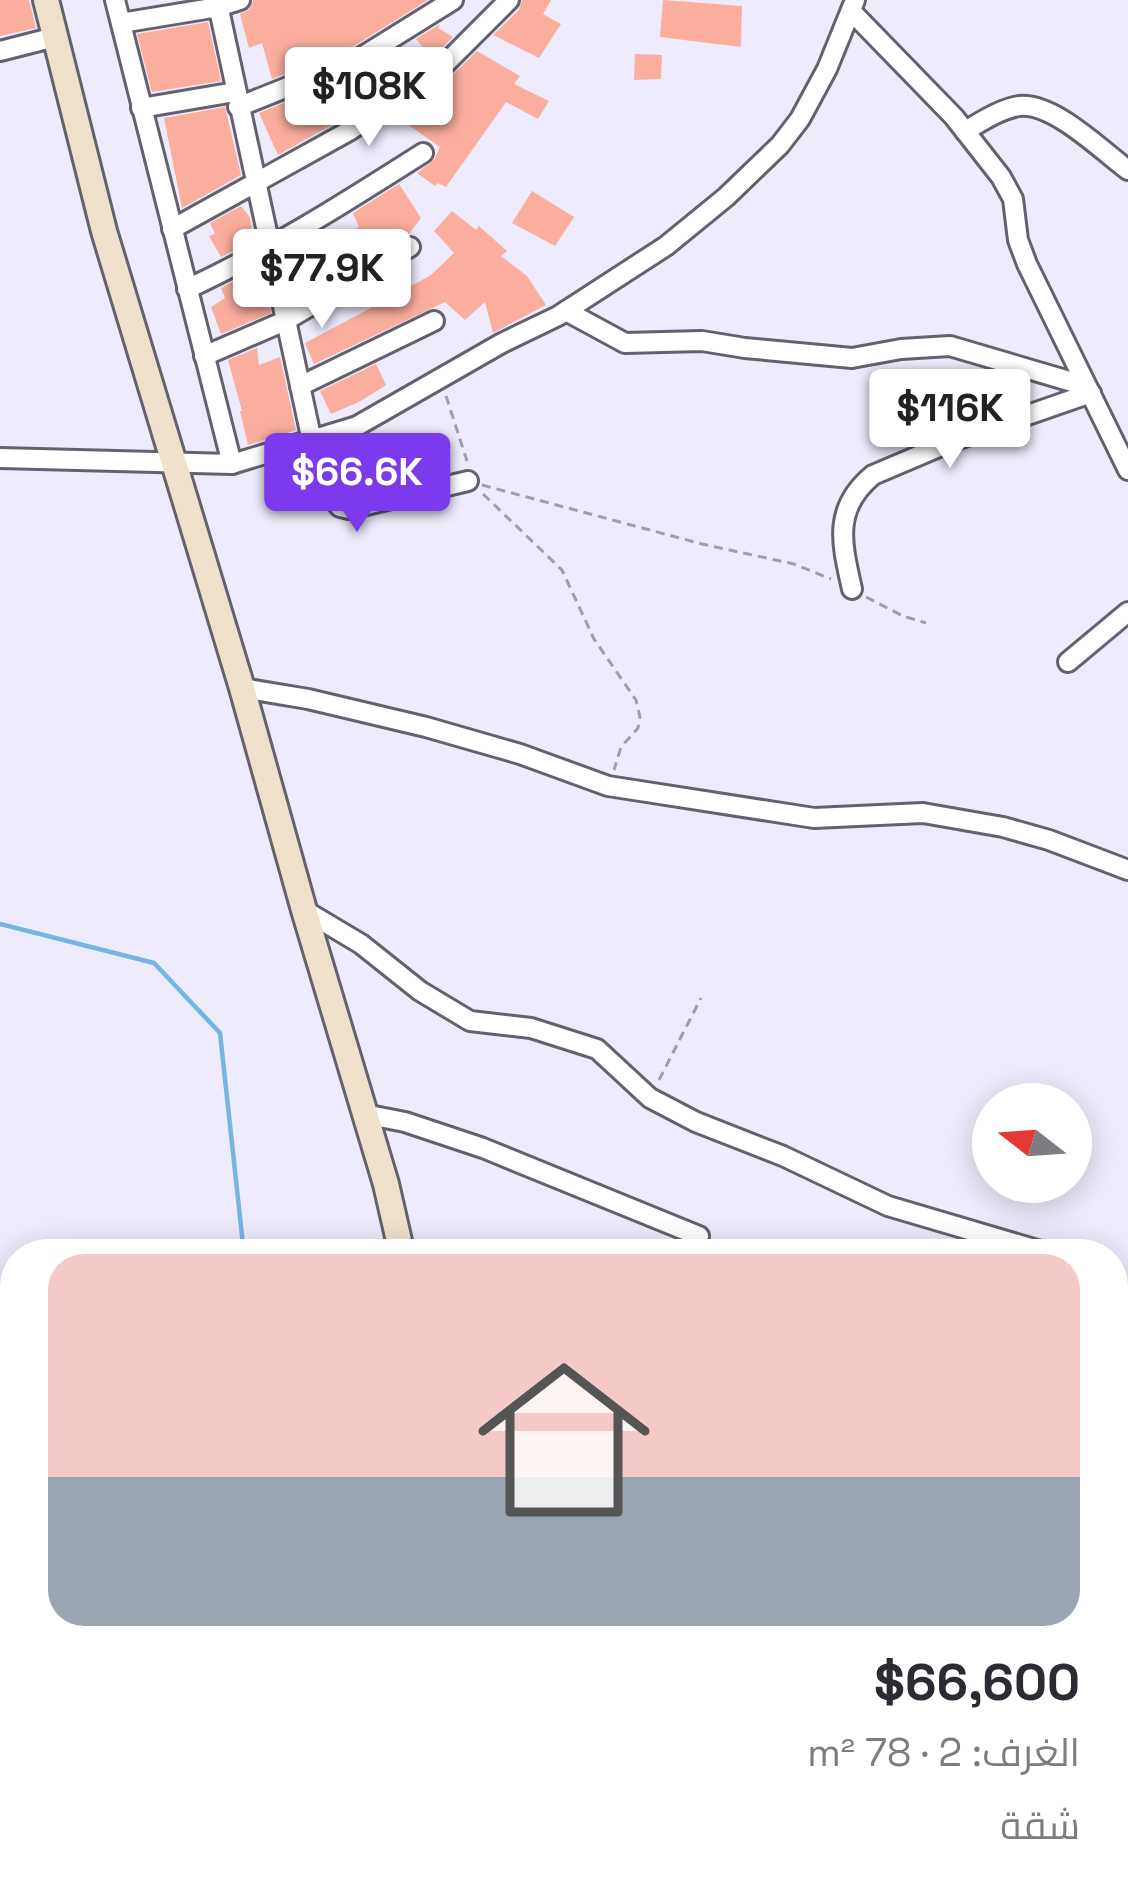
<!DOCTYPE html>
<html lang="ar">
<meta charset="utf-8">
<style>
:root{--surface:#fff;--page:#f7f7f7;--text:#2b2b33;--muted:#7c7c81;--line:#e1e1e2;--accent:#7c3aed}
body{margin:0;font-family:"Space Grotesk",Cairo,sans-serif;background:var(--page);color:var(--text);direction:rtl;height:100vh;display:flex;flex-direction:column;font-size:45px;white-space:nowrap}
*{box-sizing:border-box;margin:0}
p{font-size:39px;color:var(--muted)}
.icon{flex:none;width:66px;height:66px;fill:none;stroke:currentColor;stroke-width:2;stroke-linecap:round;stroke-linejoin:round}
.map{position:relative;flex:1;overflow:hidden;direction:ltr}
.sheet{position:absolute;left:0px;top:1239px;width:1128px;height:660px;display:flex;flex-direction:column;background:var(--surface);border-radius:48px 48px 0 0;box-shadow:0 6px 30px #0003;direction:rtl}
.sheet>*{flex:none}
.needle{width:78px;rotate:287deg}
.controls{position:absolute;left:972px;top:1083px;display:grid;gap:24px}
.controls a{display:grid;place-items:center;width:120px;height:120px;border-radius:50%;background:var(--surface);box-shadow:0 6px 30px #0003;font-size:60px}
.price{position:absolute;translate:-50% -102px;padding:0 27px;border-radius:12px;background:#fff;color:#222;font-size:39px;line-height:78px;filter:drop-shadow(0 3px 6px #0008)}
.price::after{content:'';position:absolute;left:50%;top:72px;width:36px;height:27px;margin-left:-18px;background:inherit;clip-path:polygon(0 0,100% 0,50% 100%)}
.price.selected{background:var(--accent);color:#fff}
ul{padding:0;list-style:none}
li{display:grid;align-content:center;gap:24px;height:636px;padding:0 48px}
li+li{border-top:3px solid var(--line)}
li span{display:grid;place-items:center;height:372px;border-radius:36px;color:#555}
li>.icon{margin-inline-start:auto}
span .icon{width:216px;height:216px;fill:#fffc;stroke-width:1}
li b{font-size:51px}
.map>svg:first-child{display:block}
.commercial{fill:#ece3ce}
.lines{fill:none;stroke-linecap:round;stroke-linejoin:round}
.stream{stroke:#75b5e4;stroke-width:4.5}
.building{fill:#fbae9d}
.street-casing{stroke:#64616f;stroke-width:24}
.secondary-casing{stroke:#64616f;stroke-width:30}
.path{stroke:#a19eab;stroke-width:3;stroke-dasharray:9 6;stroke-linecap:butt}
.street{stroke:#fff;stroke-width:18}
.secondary{stroke:#efe1cc;stroke-width:24}
</style>
<div class="map">
<svg width="1128" height="1899" viewBox="0 0 1128 1899">
<rect width="100%" height="100%" fill="#eeebfc"/>
<polygon class="commercial" points="395,1884 588,1884 592,1899 390,1899"/>
<g class="lines">
<g class="stream">
<polyline points="0,924 154,963 220,1033 244,1254"/>
<polyline points="231,1884 233,1899"/>
</g>
</g>
<g class="building">
<polygon points="0,0 29,0 36,28 0,36"/>
<polygon points="253,0 428,0 354,46 272,79 262,43 249,48 240,14 249,10"/>
<polygon points="522,0 551,0 543,14 561,24 539,58 493,35 519,10"/>
<polygon points="663,0 742,6 741,47 660,37"/>
<polygon points="208,22 221,81 152,92 137,34"/>
<polygon points="440,24 438,28 453,37 432,58 416,39"/>
<polygon points="477,51 520,76 514,84 549,101 538,119 506,102 446,187 437,183 435,186 417,173 434,160 440,147 410,126 400,112 449,79"/>
<polygon points="635,54 662,55 661,79 634,80"/>
<polygon points="386,58 398,81 342,119 278,155 259,113 365,71"/>
<polygon points="225,107 241,175 182,208 164,118"/>
<polygon points="399,184 421,218 409,234 303,294 288,267 285,253 322,232 330,246 359,227 353,213"/>
<polygon points="532,191 574,217 555,246 512,223"/>
<polygon points="241,206 249,216 252,228 247,230 253,240 221,257 209,236 215,234 210,223"/>
<polygon points="452,211 476,230 479,226 507,251 501,256 527,276 546,305 493,333 485,302 465,320 445,302 314,364 305,343 382,302 373,285 394,272 404,290 431,275 454,253 434,231"/>
<polygon points="261,267 271,313 221,334 211,307 225,298 221,288"/>
<polygon points="257,348 259,365 280,357 296,430 248,445 240,411 242,411 228,360"/>
<polygon points="376,364 386,385 361,401 331,414 320,391"/>
</g>
<g class="lines">
<defs>
<g id="street">
<polyline points="115,0 232,464"/>
<polyline points="217,0 312,441 335,501 340,507 349,509 468,481"/>
<polyline points="852,12 954,117 1001,177 1013,199 1018,240 1027,264 1128,470"/>
<polyline points="121,23 218,7 240,0"/>
<polyline points="0,51 55,37"/>
<polyline points="238,107 360,58 453,0"/>
<polyline points="141,108 235,92"/>
<path d="M965,131C981,122 1000,109 1019,106C1053,102 1101,150 1128,170"/>
<polyline points="172,229 349,131 441,68 509,0"/>
<path d="M187,289C269,251 346,202 423,153"/>
<polyline points="566,311 625,343 702,341 745,348 852,358 901,349 950,346 1086,386"/>
<polyline points="204,356 285,321 410,247"/>
<polyline points="300,386 434,321"/>
<polyline points="0,458 232,464 357,426 502,343 558,316 666,246 726,197 780,145 800,119 827,69 855,0"/>
<path d="M852,589C842,544 832,509 873,475L953,441L1091,393"/>
<polyline points="1068,662 1128,612"/>
<polyline points="242,688 308,699 426,727 520,754 608,786 814,818 923,813 1003,827 1049,840 1128,870"/>
<polyline points="304,910 361,944 420,991 470,1021 531,1028 597,1049 650,1098 696,1122 783,1156 888,1206 1051,1254"/>
<polyline points="364,1114 405,1122 483,1148 699,1236"/>
<polyline points="1113,1303 1128,1317"/>
<polyline points="674,1884 677,1899"/>
</g>
<g id="secondary">
<polyline points="46,0 104,231 242,688 304,910 386,1184 402,1254"/>
<polyline points="0,1668 7,1704 15,1808"/>
<polyline points="33,1884 40,1899"/>
<polyline points="369,1899 375,1884"/>
</g>
</defs>
<use href="#street" class="street-casing"/>
<use href="#secondary" class="secondary-casing"/>
<g class="path">
<polyline points="446,396 467,461"/>
<polyline points="482,485 702,544 794,564 831,579"/>
<polyline points="483,494 562,570 594,639 636,700 640,717 638,728 621,747 614,770"/>
<polyline points="866,597 903,616 926,623"/>
<polyline points="659,1080 701,998"/>
<polyline points="1113,1693 1128,1700"/>
<polyline points="829,1884 838,1899"/>
<polyline points="929,1884 933,1899"/>
</g>
<use href="#street" class="street"/>
<use href="#secondary" class="secondary"/>
</g>
</svg>
<div class="controls">
<a><svg class="needle" viewBox="-14 -14 28 28"><path d="M0-13l5 13h-10z" fill="#e53935"/><path d="M0 13l5-13h-10z" fill="#7c7c81"/></svg></a>
</div>
<b class="price" style="left:369px;top:149px">$108K</b>
<b class="price" style="left:322px;top:331px">$77.9K</b>
<b class="price" style="left:950px;top:471px">$116K</b>
<b class="price selected" style="left:357px;top:535px">$66.6K</b>
<section class="sheet">
<ul>
<li><span style="background:linear-gradient(#f6c9c9 60%,#9aa5b1 0)"><svg class="icon" aria-label="home" viewBox="0 0 24 24"><path d="M3 11l9-7 9 7M6 9v11h12V9"/></svg></span><div><b>$66,600</b><p>الغرف: 2 · 78 m²</p><p>شقة</p></div></li>
</ul>
</section>
</div>
